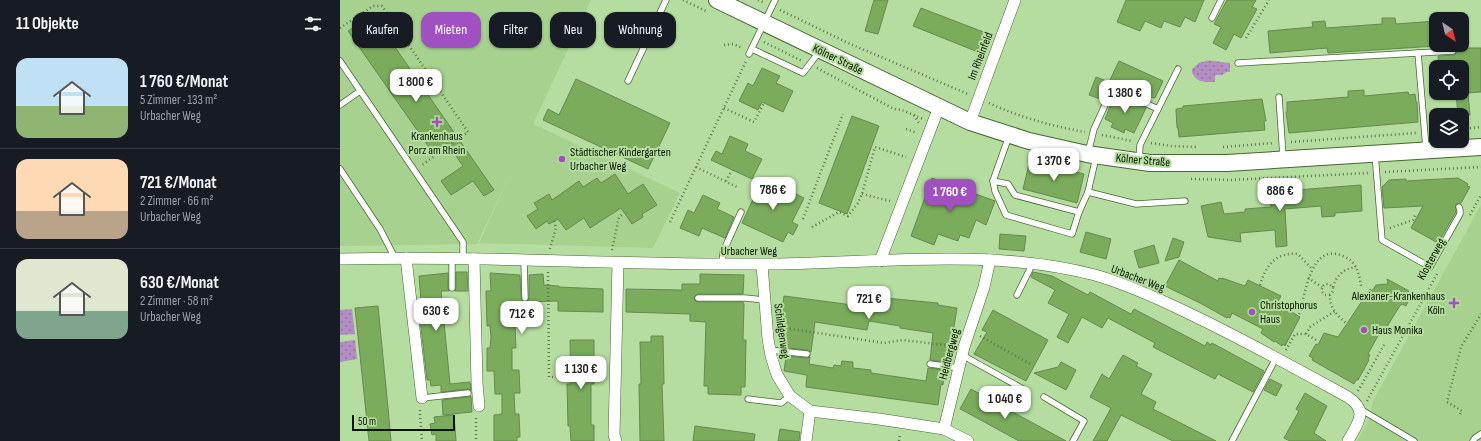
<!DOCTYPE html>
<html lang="de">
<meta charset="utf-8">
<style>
:root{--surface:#171b24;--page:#20242c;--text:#f1f3f6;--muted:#9ea1a6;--line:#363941;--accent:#a050c1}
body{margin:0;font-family:"Sofia Sans Condensed",sans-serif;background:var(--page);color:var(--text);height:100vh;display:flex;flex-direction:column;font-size:15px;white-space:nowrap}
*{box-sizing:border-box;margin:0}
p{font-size:13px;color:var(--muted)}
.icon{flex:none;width:22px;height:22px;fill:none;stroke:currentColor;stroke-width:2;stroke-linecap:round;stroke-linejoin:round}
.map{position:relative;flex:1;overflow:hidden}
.side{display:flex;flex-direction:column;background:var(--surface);width:340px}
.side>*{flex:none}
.guide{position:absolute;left:12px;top:12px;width:380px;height:36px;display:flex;gap:8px}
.needle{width:26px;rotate:145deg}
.fabs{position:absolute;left:1089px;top:12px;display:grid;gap:8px}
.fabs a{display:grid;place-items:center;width:40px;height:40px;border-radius:8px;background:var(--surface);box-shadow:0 1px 3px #0004;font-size:20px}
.scale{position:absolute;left:12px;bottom:10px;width:103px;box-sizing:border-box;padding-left:4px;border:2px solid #071501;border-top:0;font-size:11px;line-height:14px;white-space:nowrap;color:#071501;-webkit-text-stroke:3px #b5dd9f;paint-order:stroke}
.price{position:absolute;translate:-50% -34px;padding:0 9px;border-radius:8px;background:#fff;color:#222;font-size:13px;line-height:26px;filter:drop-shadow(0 1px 2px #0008)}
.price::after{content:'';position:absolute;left:50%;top:24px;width:12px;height:9px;margin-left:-6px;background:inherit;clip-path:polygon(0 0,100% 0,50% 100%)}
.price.active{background:var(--accent);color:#fff}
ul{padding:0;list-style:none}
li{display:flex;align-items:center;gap:12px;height:100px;padding:0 16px}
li+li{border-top:1px solid var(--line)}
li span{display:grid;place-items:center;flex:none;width:112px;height:80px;border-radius:12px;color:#555}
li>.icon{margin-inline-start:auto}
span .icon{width:48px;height:48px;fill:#fffc;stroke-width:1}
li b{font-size:17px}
h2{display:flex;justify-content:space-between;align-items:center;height:48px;padding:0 16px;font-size:17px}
.tag{padding:0 14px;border-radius:12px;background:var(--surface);box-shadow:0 1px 3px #0004;font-size:14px;line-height:36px}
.tag.active{background:var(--accent);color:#fff}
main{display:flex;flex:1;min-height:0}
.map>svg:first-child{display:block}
.built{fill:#a6d18e}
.grass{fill:url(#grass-dots)}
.building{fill:#7aac5b;stroke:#658950}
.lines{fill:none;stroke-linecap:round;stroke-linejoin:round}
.service-casing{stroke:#456830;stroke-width:7}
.minor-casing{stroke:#456830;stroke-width:12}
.secondary-casing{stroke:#456830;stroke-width:18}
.path{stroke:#5c764e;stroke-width:2.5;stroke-dasharray:1 3;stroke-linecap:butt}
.service{stroke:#fff;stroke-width:5.5}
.minor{stroke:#fff;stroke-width:11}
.secondary{stroke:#fff;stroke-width:16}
.poi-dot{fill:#a050c1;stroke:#b5dd9f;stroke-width:1.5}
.labels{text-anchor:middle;stroke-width:4;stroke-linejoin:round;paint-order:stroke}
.street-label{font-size:12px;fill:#071501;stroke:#b5dd9f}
.poi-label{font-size:12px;fill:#071501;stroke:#b5dd9f;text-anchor:start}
</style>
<main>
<section class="side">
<h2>11 Objekte<svg class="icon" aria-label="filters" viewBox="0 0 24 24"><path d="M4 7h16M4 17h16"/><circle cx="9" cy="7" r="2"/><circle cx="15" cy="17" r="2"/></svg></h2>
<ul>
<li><span style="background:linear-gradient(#bfe0f5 60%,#8fb573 0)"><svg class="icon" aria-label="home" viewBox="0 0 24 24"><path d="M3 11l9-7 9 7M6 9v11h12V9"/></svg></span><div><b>1 760 €/Monat</b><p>5 Zimmer · 133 m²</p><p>Urbacher Weg</p></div></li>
<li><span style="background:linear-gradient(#ffd9b3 65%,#b9a48a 0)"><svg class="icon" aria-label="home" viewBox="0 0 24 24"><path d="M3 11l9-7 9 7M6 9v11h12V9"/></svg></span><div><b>721 €/Monat</b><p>2 Zimmer · 66 m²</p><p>Urbacher Weg</p></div></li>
<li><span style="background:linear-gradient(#dfe7d0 65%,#7fa58c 0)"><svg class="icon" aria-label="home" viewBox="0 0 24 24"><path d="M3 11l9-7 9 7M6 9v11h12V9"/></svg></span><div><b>630 €/Monat</b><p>2 Zimmer · 58 m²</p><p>Urbacher Weg</p></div></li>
</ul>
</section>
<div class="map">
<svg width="1141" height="441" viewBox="0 0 1141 441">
<defs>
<pattern id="grass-dots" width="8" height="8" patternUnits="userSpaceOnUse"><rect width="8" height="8" fill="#b38ec4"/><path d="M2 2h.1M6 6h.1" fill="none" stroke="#90739d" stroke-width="1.8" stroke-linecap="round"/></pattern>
</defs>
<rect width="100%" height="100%" fill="#b5dd9f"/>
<g class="built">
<polygon points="0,0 251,0 193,124 340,193 313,248 139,243 173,168 137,244 0,246"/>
<polygon points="1141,205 1141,441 1017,441 1029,420 1033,401"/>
</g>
<g class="grass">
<path d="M866,61C874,60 881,63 890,63V72H886L882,75H876L875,76V82C865,82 857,83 852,73V69L859,63Z"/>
<polygon points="12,309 15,334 0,335 0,310"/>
<polygon points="15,340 17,359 0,362 0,342"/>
</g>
<g class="building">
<polygon points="534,0 548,0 538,34 525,31"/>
<polygon points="786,0 864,0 855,22 845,17 840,27 824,21 821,28 805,21 800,31 777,22"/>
<polygon points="887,0 916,0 912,7 917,9 901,38 894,34 886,50 873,43 881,27 874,24"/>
<polygon points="581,8 646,33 638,52 573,26"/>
<polygon points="32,14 154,190 144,196 133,181 111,195 101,181 123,166 107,143 93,153 8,31"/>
<polygon points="1042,18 1055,18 1056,24 1096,21 1096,46 988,53 987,48 930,53 928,31 973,27 972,22 985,21 986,28 1042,24"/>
<polygon points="1116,48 1141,48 1141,92 1127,93 1128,93 1130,115 1118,115 1116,93 1122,93 1122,67 1099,67 1098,56 1115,55 1117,51"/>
<polygon points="779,61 823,81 815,98 811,97 809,100 773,84 769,86 763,100 749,95 756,77 769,82"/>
<polygon points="422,68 440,76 436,83 453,91 443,112 422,102 418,110 399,101 408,83 413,86"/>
<polygon points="236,79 330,123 308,169 203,120 208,109 219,115"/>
<polygon points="1024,90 1024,96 1068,92 1069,95 1075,94 1076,102 1077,102 1078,122 949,133 946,112 947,112 947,102 1008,97 1008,91"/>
<polygon points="775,94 806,108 794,133 785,129 784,133 778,130 771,127 773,123 765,119"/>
<polygon points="922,99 926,121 924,121 925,130 839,137 838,128 837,128 836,109 843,108 843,106"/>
<polygon points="512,116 539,126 507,214 479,203"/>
<polygon points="390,136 408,144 405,151 422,159 412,179 371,160 376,151 382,154"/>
<polygon points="690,160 744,174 737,203 683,189"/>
<polygon points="275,174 288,194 303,184 317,205 302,214 303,217 292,224 281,208 250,228 244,218 226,230 218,219 209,224 207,221 196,229 187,216 198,209 194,203 209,194 212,200 239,181 243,187 257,178 261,183"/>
<polygon points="423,178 464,198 452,222 458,225 453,235 448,232 443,242 402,223"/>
<polygon points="592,178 655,201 646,225 636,220 629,238 620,235 618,241 598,234 594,245 571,236"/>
<polygon points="1118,178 1128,184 1127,186 1130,187 1121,203 1116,204 1116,212 1098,243 1071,228 1083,206 1044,208 1042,187 1049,180 1066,179 1066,181"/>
<polygon points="1021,185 1022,211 995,213 995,216 982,217 981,206 945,209 947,246 936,247 935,230 900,233 901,242 868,237 861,206 881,202 884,214 905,212 905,209 931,207 930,192"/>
<polygon points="363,195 380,203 377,209 394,217 385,238 362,228 359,236 340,228 348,210 354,213"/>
<polygon points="746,232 771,239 766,259 740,252"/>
<polygon points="660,234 686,236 684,251 659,249"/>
<polygon points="833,238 844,242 839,257 825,261"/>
<polygon points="814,245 819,263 799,268 794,251"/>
<polygon points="839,260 878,281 879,278 882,279 882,278 905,286 908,280 941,296 937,303 960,317 945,346 943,344 942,346 935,341 934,342 921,333 923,329 892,313 890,318 888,317 887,318 860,303 825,286"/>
<polygon points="116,272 127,272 128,291 115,291 116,288"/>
<polygon points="693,272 712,276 748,295 750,292 791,314 794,309 865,346 867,342 871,345 872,343 924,371 913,392 878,374 875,379 813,347 815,343 768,318 762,328 742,317 728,343 717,337 729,314 708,303 715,290 691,277"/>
<polygon points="108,273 108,288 109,291 101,291 110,384 130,382 131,390 128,389 101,392 101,385 91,386 90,380 87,380 78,301 81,301 79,276"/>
<polygon points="150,273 180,275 181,298 185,302 188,301 189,298 189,275 203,274 204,285 219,286 219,287 263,289 263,312 218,311 218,301 186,302 172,302 172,325 175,325 176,348 172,348 172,370 179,370 180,393 174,393 175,414 179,414 180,437 177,437 177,441 154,441 154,415 162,414 162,394 155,394 154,371 147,371 147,348 150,348 151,337 150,326 147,326 146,291 151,291"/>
<polygon points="360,274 404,275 403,294 358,294 356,295 354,298 355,300 358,302 403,302 404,304 403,340 406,340 405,387 401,387 401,395 368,394 368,386 364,386 366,322 350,321 350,314 286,312 286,289 342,290 342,284 360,284"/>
<polygon points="1047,279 1069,291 1068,292 1072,294 1066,306 1062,304 1059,307 1045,330 1044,330 1042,334 1040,332 1028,354 1030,355 1028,359 1029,360 1018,380 1016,380 1014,384 972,360 973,358 969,356 976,344 978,345 984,333 998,337 1030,289 1032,291 1036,285 1048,284"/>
<polygon points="444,296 543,309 545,298 598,303 598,305 617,308 613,333 611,333 607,362 590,360 593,333 560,328 560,326 529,321 527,330 475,322 471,352 467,350 448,348 448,344 443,343 446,318 441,318"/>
<polygon points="38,306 48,408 51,441 29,441 15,308"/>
<polygon points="653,310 708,340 686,381 634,354 647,332 642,330"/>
<polygon points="311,336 323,336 324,384 322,384 324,441 300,441 299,384 301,384 300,342 311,342"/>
<polygon points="230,340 254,340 254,384 251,384 251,425 254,425 254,441 231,441 230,426 228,426 227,384 231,384"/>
<polygon points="783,355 798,363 796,366 812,374 801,394 816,402 813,409 876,441 833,441 781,415 767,441 753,441 771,408 750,397 762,374 769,379"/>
<polygon points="446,356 467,358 470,357 469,364 493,368 494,365 501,366 502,361 513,362 513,368 531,370 531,373 586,381 588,368 605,370 603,385 601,384 598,405 466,387 467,375 444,371"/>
<polygon points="721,362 736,370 726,390 694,373 718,367"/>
<polygon points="930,379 942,385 936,396 924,390"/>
<polygon points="631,389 669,410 726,441 679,441 626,412 620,409"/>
<polygon points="965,393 987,406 974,433 986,441 950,441 944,438 959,411 956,409"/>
<polygon points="131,396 132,412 103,415 102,400 128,397"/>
<polygon points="114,415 116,441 96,441 96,434 92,435 90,424 95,423 94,417"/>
<polygon points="355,426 415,434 414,441 353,441"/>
<polygon points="440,429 460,432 459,441 438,441"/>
</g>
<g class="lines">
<defs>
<g id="service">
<polyline points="872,18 881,0"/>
<polyline points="412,49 463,73 479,52"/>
<polyline points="1078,53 1113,51"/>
<polyline points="409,54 435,0"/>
<polyline points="0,61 123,242 123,259"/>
<polyline points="898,63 1078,53 1086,148"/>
<polyline points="288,81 326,0"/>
<polyline points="939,97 943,157"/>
<polyline points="0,105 20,91"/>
<polyline points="669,136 653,181 668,184 675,195 739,212 748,192 796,204 845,201"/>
<polyline points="748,153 754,129 773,88 818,109"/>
<polyline points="1035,154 1042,240 1090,267 1120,214 1120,210 1119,207"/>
<polyline points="799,160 800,145 838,69"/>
<polyline points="0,169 40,229 55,258"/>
<polyline points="653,181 655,191 666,215 732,234 739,212"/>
<polyline points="748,192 756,157"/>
<polyline points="112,259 112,288"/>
<polyline points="184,260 185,298"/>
<polyline points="382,264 383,252 401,212"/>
<polyline points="677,295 690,269 691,264"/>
<polyline points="358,298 405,298 424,300"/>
<polyline points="430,350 467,354"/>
<polyline points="622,355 683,389"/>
<polyline points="590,364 619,368"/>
<polyline points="704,397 744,421 733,441"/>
<polyline points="82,398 128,393"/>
<polyline points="408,399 441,403 450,396"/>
<polyline points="1020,409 1074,441"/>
<polyline points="892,441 936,358"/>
<polyline points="1133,441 1135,438 1141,434"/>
</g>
<g id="minor">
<polyline points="630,122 675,0"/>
<polyline points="66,258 82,398"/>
<path d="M0,259C49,258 97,258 146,259C238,261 330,265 422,264C533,264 646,247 755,275C786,284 817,298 846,312C901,338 955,368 1008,397C1029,411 1018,423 1008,441"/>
<polyline points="134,259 137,383 139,406"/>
<polyline points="540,261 599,107"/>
<polyline points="422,265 428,339 431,356 437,375 450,396 470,411 539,419 604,429"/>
<polyline points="276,441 274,435 278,263"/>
<polyline points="466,441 470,411"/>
<polyline points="628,441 604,429 624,347 644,287 650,260"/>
</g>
<polyline id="secondary" points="377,0 630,122 689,141 747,154 810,163 887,163 1141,147"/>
</defs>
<use href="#service" class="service-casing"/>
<use href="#minor" class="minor-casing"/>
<use href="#secondary" class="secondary-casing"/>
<g class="path">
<polyline points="343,0 368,12"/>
<polyline points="418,0 425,3"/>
<polyline points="440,10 508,43 628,94"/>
<polyline points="0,28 33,6 42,6 128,132 82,165"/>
<polyline points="906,38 929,0"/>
<polyline points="424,42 462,61"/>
<polyline points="384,45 393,44 402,48"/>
<polyline points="477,68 554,109 562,110 583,119"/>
<path d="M649,103C679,117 712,126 745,132"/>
<polyline points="384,108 414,122 424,103"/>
<polyline points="574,115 580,125"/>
<polyline points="566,129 577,133"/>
<polyline points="1122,129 1141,127"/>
<polyline points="762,135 792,141"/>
<polyline points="951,142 1076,133"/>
<polyline points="811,143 831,146 858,147"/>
<polyline points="883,147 934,143"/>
<polyline points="356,167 397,187"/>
<polyline points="1045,172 1141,167"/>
<polyline points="851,179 891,180 1028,173"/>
<polyline points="386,181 392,170"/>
<polyline points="522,194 550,201"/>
<polyline points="1130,215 1141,195"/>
<polyline points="463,219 503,114"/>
<polyline points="330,222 406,61"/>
<polyline points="472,227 499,212 508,216 518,203 522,194 535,147 566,157"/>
<polyline points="1050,228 1073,220 1076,213"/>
<polyline points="210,249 216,228 214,221"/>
<polyline points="272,250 279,217 284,213"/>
<polyline points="208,272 209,377 215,377"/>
<polyline points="968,278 982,287"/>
<path d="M920,285C926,265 936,252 958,254L972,269"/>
<path d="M993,287C997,275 1003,269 1016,267"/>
<path d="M990,295H985L982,292V287L985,284H989L993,287V291L990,295C989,306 997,316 1006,323"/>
<path d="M959,314C966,294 970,242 1003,256C1017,261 1019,274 1021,286"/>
<polyline points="438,327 544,343 563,340 613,346"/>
<polyline points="966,334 970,327 995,311"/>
<polyline points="640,336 692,365"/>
<polyline points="946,350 955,334 966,334 976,340"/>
<polyline points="1018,391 1045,343"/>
<polyline points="1027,401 1097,274"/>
<polyline points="80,410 80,415 82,441"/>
<polyline points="1120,414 1122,411 1107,402 1121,347 1141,314"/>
<polyline points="136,418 136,441"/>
<polyline points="559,441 560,434"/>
</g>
<use href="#service" class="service"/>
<use href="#minor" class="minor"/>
<use href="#secondary" class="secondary"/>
</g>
<g class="poi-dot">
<path d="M95 116h4v4h4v4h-4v4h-4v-4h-4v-4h4z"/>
<circle cx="222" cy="159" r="4"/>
<path d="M1112 297h4v4h4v4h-4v4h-4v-4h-4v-4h4z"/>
<circle cx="912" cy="312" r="4"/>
<circle cx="1024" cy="330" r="4"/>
</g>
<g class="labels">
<g class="street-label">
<text transform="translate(640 56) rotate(-69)" y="4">Im Rheinfeld</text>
<text transform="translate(498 59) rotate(26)" y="4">Kölner Straße</text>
<text transform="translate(803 160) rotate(5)" y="4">Kölner Straße</text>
<text x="409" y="255">Urbacher Weg</text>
<text transform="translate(1091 259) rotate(-61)" y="4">Klosterweg</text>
<text transform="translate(798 278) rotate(21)" y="4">Urbacher Weg</text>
<text transform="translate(442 331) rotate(82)" y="4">Schildgenweg</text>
<text transform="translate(609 354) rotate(-75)" y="4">Heidbergweg</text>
</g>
<g class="poi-label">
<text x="97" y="140" text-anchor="middle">Krankenhaus<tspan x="97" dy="14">Porz am Rhein</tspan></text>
<text x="230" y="156">Städtischer Kindergarten<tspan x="230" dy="14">Urbacher Weg</tspan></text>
<text x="1105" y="300" text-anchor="end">Alexianer-Krankenhaus<tspan x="1105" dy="14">Köln</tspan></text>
<text x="920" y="309">Christophorus<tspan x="920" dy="14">Haus</tspan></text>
<text x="1032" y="334">Haus Monika</text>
</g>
</g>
</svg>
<div class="fabs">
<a><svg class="needle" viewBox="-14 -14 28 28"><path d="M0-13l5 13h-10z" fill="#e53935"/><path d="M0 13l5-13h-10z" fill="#9ea1a6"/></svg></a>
<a><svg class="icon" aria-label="locate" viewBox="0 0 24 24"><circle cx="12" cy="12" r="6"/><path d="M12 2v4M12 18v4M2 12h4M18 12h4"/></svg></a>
<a><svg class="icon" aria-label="layers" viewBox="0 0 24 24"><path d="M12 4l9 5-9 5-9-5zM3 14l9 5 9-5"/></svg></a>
</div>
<div class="scale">50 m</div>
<b class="price" style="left:76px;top:103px">1 800 €</b>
<b class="price" style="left:785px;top:114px">1 380 €</b>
<b class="price" style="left:714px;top:182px">1 370 €</b>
<b class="price" style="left:433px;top:211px">786 €</b>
<b class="price" style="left:940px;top:212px">886 €</b>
<b class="price active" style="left:610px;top:213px">1 760 €</b>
<b class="price" style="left:529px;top:320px">721 €</b>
<b class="price" style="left:96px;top:332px">630 €</b>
<b class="price" style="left:182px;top:335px">712 €</b>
<b class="price" style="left:241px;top:390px">1 130 €</b>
<b class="price" style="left:665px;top:420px">1 040 €</b>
<div class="guide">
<a class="tag">Kaufen</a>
<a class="tag active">Mieten</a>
<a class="tag">Filter</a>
<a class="tag">Neu</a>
<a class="tag">Wohnung</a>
</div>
</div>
</main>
